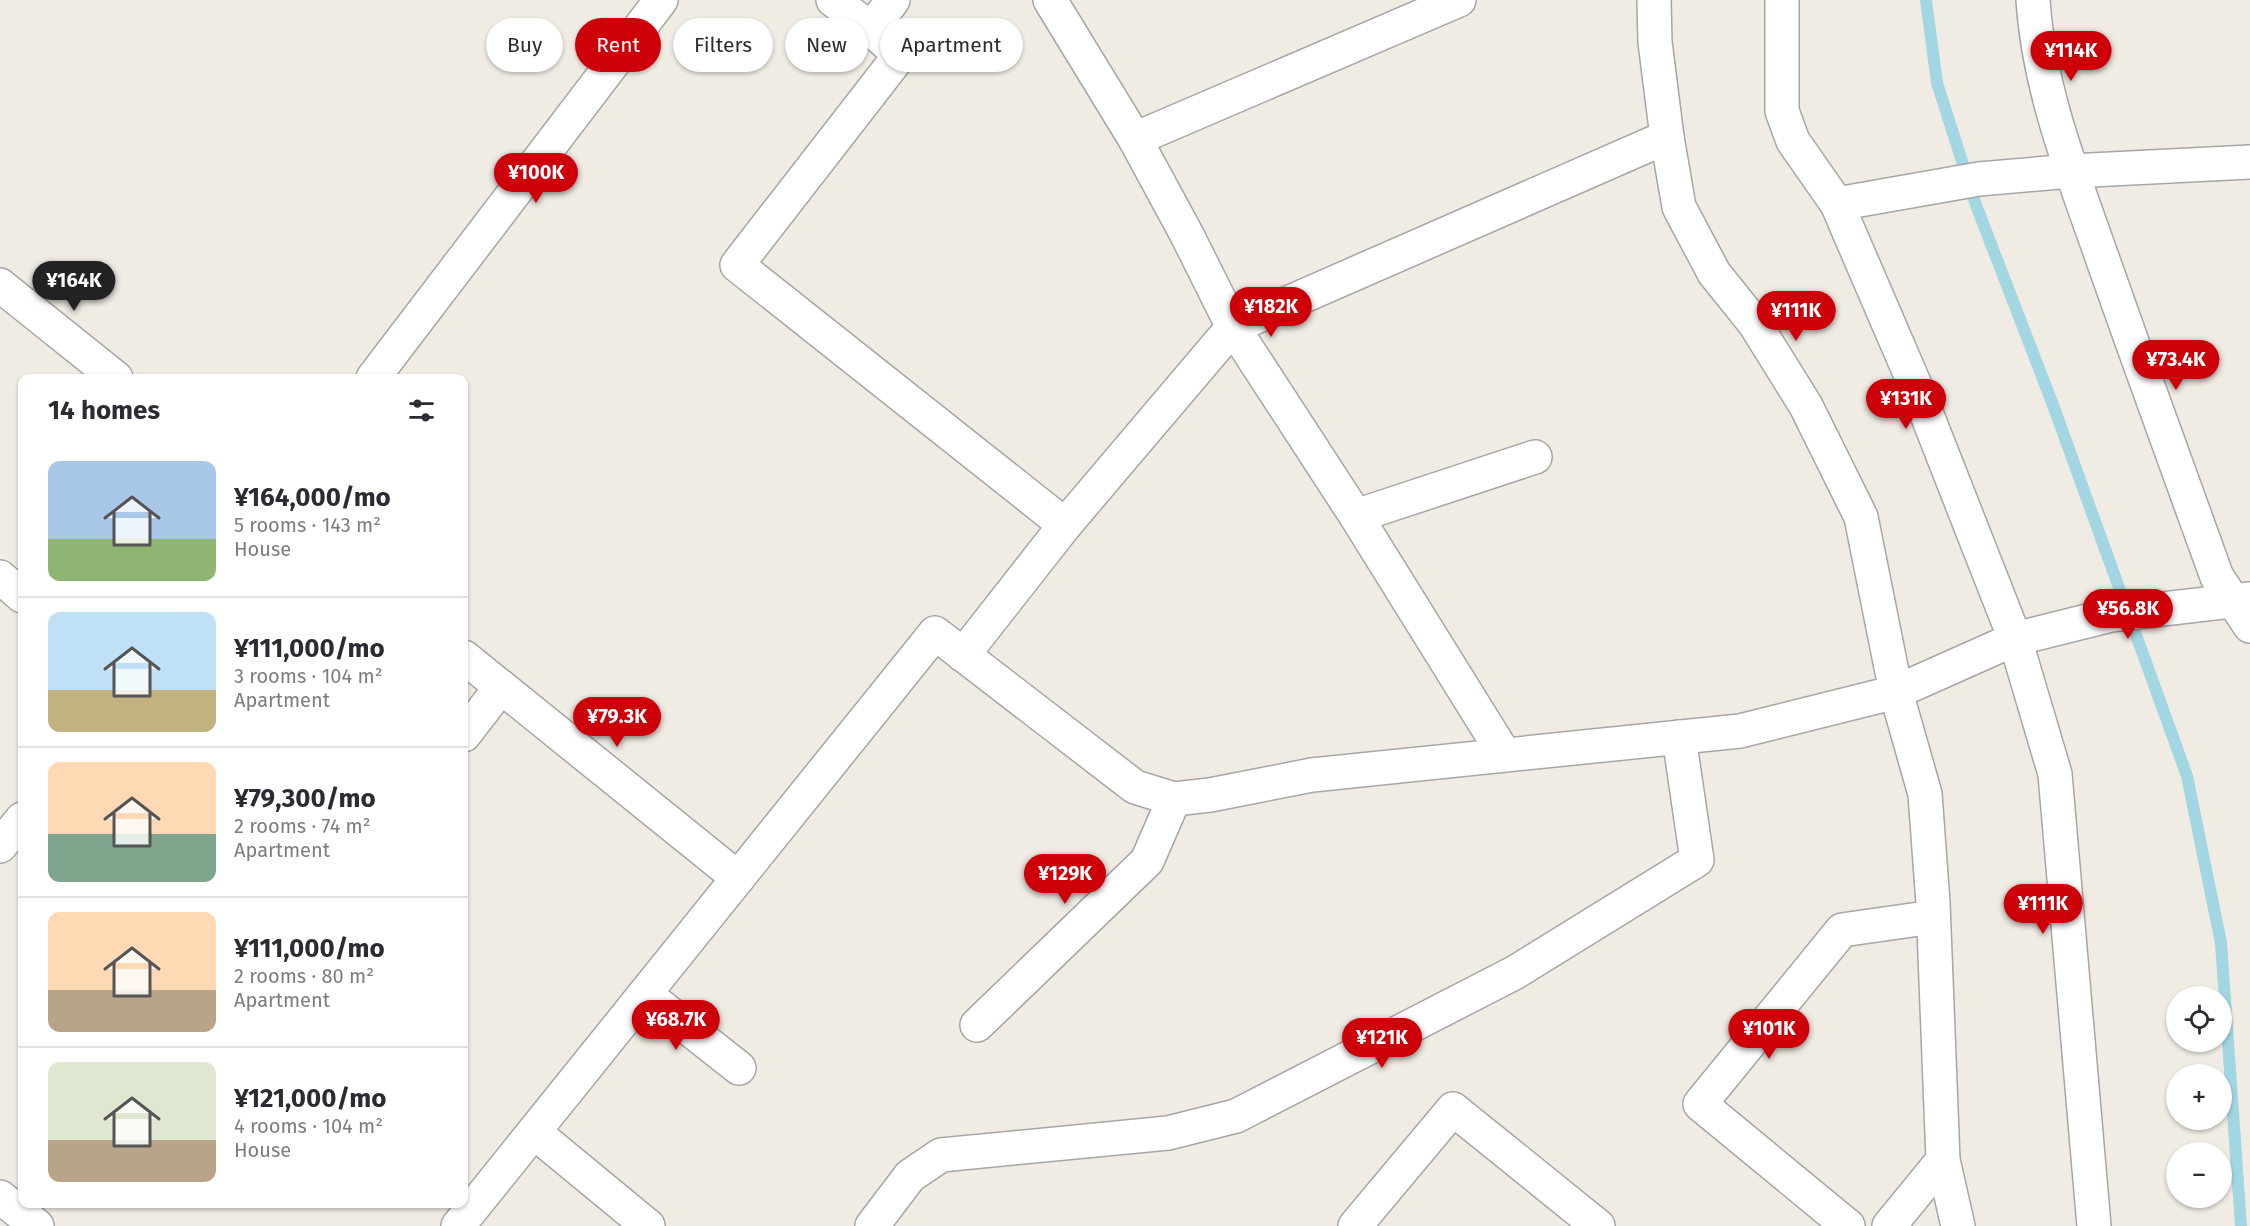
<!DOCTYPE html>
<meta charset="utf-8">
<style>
:root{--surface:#fff;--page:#f7f7f7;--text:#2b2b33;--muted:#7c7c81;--line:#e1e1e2;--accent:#cd0009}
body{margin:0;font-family:"Fira Sans",sans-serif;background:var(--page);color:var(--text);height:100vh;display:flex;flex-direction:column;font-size:22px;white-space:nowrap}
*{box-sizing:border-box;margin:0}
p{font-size:20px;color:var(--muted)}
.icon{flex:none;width:33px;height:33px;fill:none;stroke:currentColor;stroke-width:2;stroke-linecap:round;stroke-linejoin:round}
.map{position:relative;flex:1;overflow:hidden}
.details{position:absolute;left:18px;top:374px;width:450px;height:834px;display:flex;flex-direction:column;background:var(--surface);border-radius:12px;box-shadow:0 2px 4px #0004}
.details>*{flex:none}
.hud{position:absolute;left:486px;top:18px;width:570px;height:54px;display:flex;gap:12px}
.controls{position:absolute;left:2166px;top:986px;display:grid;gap:12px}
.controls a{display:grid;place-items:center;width:66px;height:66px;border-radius:50%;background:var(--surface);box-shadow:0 2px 4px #0004;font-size:30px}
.price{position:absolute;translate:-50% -51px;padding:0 14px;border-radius:21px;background:var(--accent);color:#fff;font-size:20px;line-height:39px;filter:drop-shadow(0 2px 3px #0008)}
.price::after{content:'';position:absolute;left:50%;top:36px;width:18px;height:14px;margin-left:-9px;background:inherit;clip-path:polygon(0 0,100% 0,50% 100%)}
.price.selected{background:#222;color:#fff}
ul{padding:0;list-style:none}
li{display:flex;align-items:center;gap:18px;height:150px;padding:0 30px}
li+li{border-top:2px solid var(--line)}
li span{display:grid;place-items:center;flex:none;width:168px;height:120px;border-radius:12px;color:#555}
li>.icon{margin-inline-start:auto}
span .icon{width:72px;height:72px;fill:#fffc;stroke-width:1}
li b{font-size:26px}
h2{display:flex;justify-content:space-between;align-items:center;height:72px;padding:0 30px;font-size:26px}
.pill{padding:0 21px;border-radius:27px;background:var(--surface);box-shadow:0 2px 4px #0004;font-size:21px;line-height:54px}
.pill.selected{background:var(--accent);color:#fff}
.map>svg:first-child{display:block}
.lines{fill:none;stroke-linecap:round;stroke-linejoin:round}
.stream{stroke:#a1d6e2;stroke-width:12}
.minor-casing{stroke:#a6a6a6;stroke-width:36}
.minor{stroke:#fff;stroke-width:33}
</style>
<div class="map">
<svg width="2250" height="1226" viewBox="0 0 2250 1226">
<rect width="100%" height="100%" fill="#f0ece4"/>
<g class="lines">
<polyline class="stream" points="1926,0 1937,83 1976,205 2053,405 2187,776 2221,943 2241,1226"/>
<defs>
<g id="minor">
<polyline points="833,0 871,29 893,0"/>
<polyline points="1050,0 1135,139 1187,235 1233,327 1356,516 1504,754"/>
<polyline points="1654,0 1655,42 1667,137 1679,207 1714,273 1755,324 1806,406 1861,517 1896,692 1925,794 1933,903 1943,1160 1958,1226"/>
<polyline points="1782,0 1782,111 1793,141 1837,204 1918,392 2015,639 2055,774 2094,1226"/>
<path d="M2033,0C2039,92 2074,177 2104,263C2141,368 2179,473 2217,577L2250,626"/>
<polyline points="871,29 900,55 737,265 1065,525"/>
<polyline points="1135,139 1459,0"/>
<polyline points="1837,204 1979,179 2071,171 2250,162"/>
<polyline points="0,285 116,378"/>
<polyline points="373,378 661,0"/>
<polyline points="1356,516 1535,457"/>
<polyline points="0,577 22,596"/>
<polyline points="963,655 1065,525 1233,327 1667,137"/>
<polyline points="464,657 738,878"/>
<polyline points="464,735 501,687"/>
<polyline points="0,846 22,819"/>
<polyline points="645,994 739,1068"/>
<polyline points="977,1025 1147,861 1174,799"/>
<polyline points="534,1132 648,1226"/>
<polyline points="0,1197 37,1226"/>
<polyline points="458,1226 935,633 1135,787 1174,799 1210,795 1312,775 1740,731 1896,692 2015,639 2111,615 2250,599"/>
<polyline points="872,1226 910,1176 941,1155 1168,1133 1236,1116 1514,973 1697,860 1679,737"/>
<polyline points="1355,1226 1453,1109 1598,1226"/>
<polyline points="1848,1226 1700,1104 1842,930 1933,917"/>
<polyline points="1889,1226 1943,1160"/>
</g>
</defs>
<use href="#minor" class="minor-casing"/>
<use href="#minor" class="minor"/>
</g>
</svg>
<div class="controls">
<a><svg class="icon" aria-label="locate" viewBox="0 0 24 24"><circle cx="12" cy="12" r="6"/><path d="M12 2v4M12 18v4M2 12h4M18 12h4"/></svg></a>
<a>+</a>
<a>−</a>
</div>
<b class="price" style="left:2071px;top:82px">¥114K</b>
<b class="price" style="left:536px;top:204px">¥100K</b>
<b class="price selected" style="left:74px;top:312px">¥164K</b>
<b class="price" style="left:1271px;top:338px">¥182K</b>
<b class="price" style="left:1796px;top:342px">¥111K</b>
<b class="price" style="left:2176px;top:391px">¥73.4K</b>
<b class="price" style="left:1906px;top:430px">¥131K</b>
<b class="price" style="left:2128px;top:640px">¥56.8K</b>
<b class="price" style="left:617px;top:748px">¥79.3K</b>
<b class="price" style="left:1065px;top:905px">¥129K</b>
<b class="price" style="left:2043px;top:935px">¥111K</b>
<b class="price" style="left:676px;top:1051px">¥68.7K</b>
<b class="price" style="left:1769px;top:1060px">¥101K</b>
<b class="price" style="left:1382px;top:1069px">¥121K</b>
<div class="hud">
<a class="pill">Buy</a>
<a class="pill selected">Rent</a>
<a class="pill">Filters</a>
<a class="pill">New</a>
<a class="pill">Apartment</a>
</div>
<section class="details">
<h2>14 homes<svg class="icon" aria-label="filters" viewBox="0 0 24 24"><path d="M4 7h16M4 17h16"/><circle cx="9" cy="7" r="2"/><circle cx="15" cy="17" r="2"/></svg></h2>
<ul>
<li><span style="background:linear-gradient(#a9c7e8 65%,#8fb573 0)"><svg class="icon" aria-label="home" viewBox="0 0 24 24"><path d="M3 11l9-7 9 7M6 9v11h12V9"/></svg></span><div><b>¥164,000/mo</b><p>5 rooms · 143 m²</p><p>House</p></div></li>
<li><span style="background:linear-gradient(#bfe0f5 65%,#c2b280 0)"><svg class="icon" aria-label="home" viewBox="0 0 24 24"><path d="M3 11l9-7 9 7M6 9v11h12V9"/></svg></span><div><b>¥111,000/mo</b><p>3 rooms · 104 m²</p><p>Apartment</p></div></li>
<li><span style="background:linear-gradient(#ffd9b3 60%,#7fa58c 0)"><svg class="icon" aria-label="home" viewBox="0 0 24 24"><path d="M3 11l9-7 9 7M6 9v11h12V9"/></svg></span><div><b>¥79,300/mo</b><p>2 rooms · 74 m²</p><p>Apartment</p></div></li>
<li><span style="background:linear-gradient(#ffd9b3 65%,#b9a48a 0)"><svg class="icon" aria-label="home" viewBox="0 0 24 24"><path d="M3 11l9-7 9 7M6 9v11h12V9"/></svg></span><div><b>¥111,000/mo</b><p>2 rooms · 80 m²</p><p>Apartment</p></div></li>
<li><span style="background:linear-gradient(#dfe7d0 65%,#b9a48a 0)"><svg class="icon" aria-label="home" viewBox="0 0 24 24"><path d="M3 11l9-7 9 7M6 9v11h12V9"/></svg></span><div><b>¥121,000/mo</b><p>4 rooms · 104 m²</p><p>House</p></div></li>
</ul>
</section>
</div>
